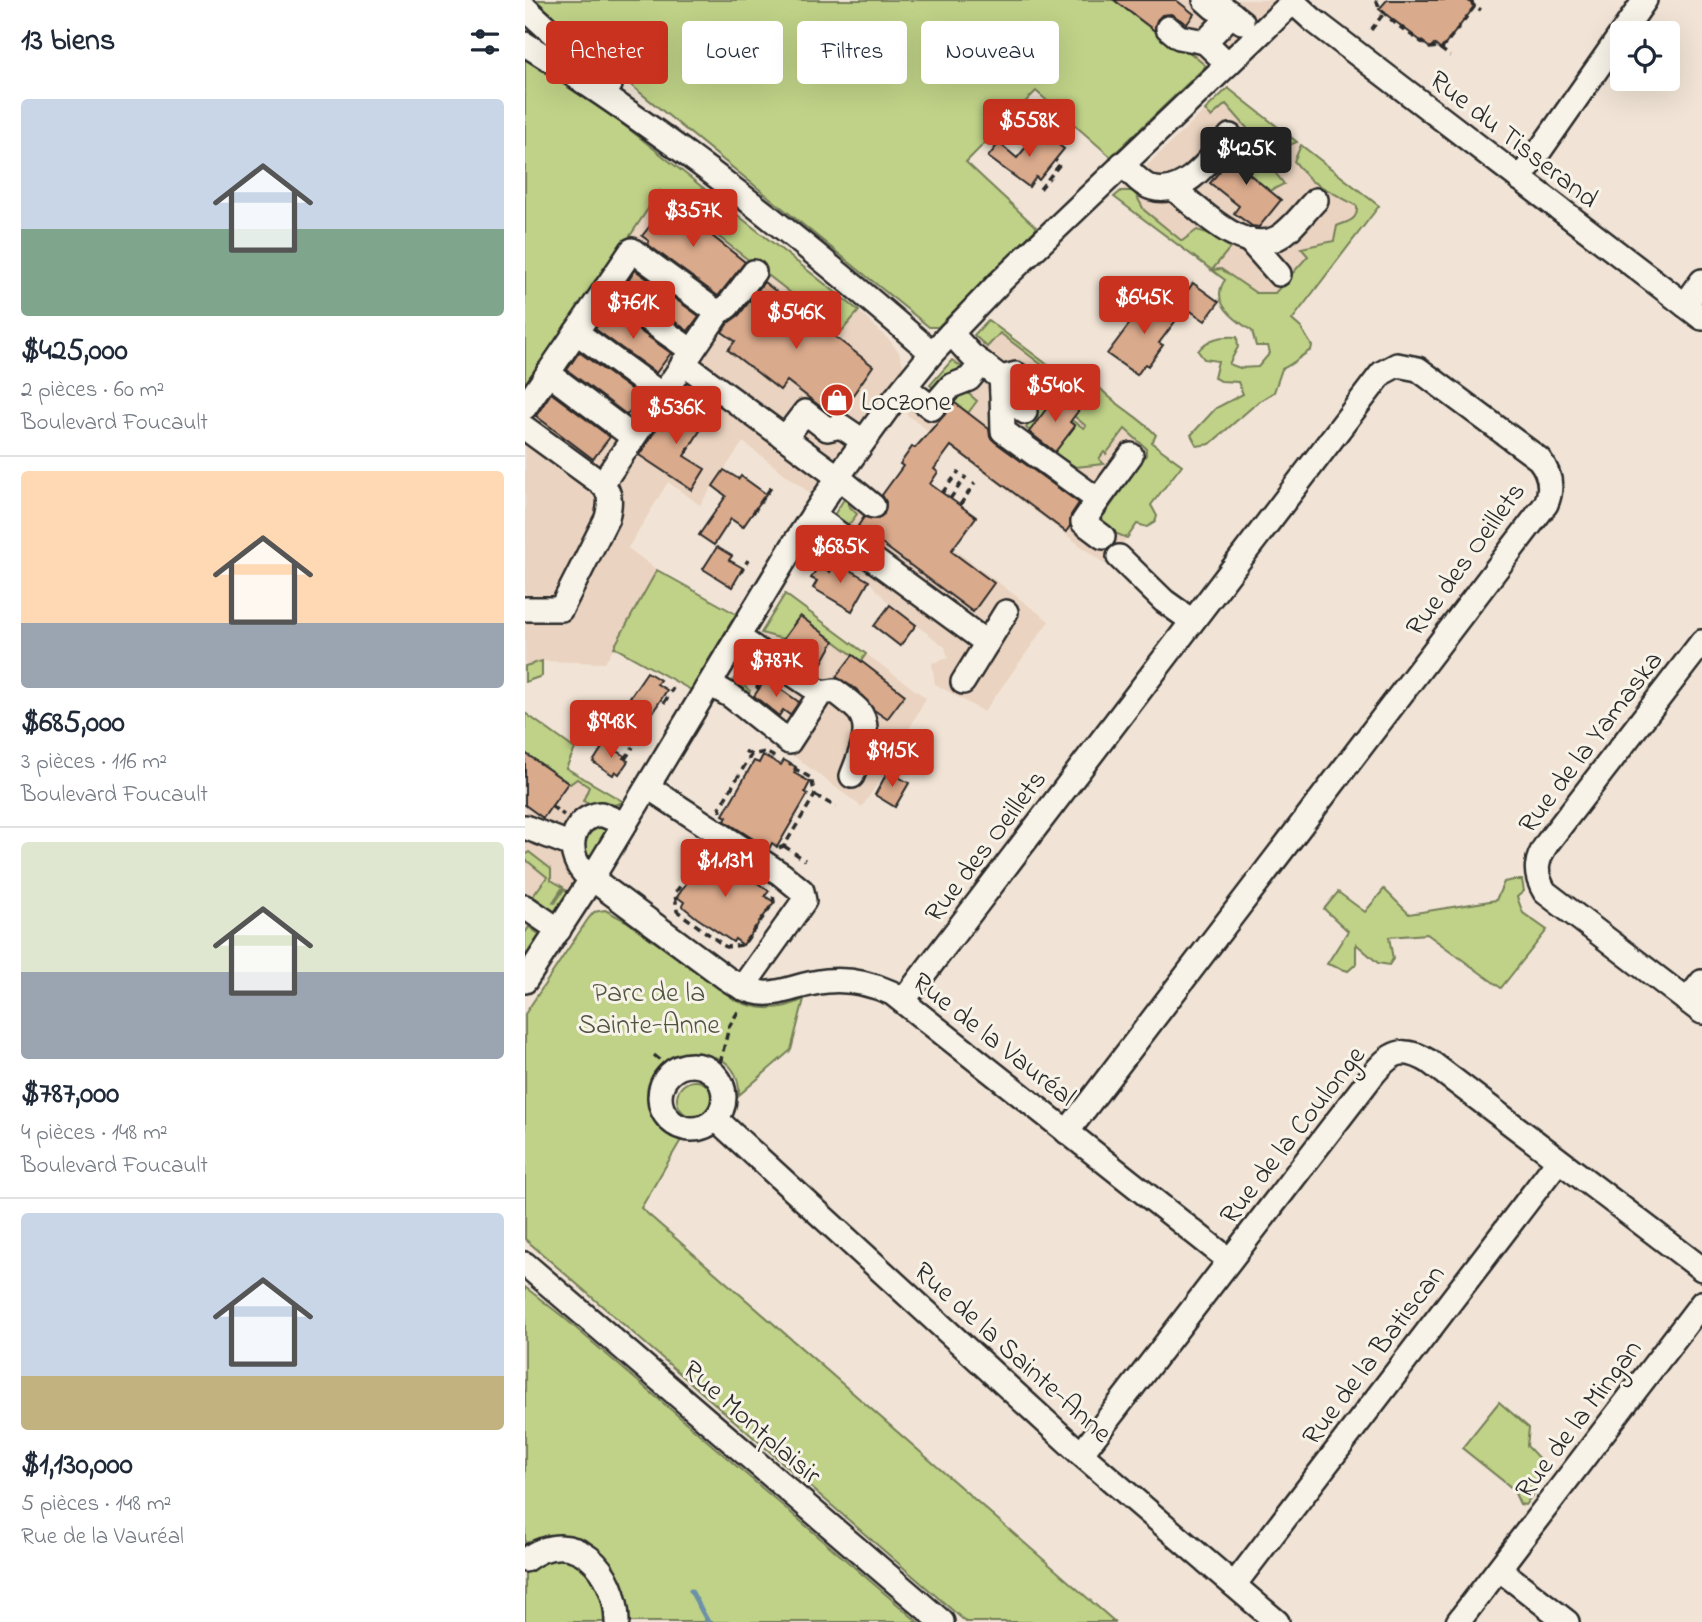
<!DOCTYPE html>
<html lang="fr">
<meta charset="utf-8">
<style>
:root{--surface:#fff;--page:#f2f2f3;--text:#1f2937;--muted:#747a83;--line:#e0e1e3;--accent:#c8321e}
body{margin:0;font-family:"Indie Flower",sans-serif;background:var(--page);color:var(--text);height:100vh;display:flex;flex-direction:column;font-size:26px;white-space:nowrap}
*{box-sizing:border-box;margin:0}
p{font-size:23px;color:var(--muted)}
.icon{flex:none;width:38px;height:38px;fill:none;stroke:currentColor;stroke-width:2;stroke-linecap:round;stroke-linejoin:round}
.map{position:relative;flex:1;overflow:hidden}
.drawer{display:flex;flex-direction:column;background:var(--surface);width:525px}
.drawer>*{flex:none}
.banner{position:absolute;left:21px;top:21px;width:665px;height:63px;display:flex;gap:14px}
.buttons{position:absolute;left:1085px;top:21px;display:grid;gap:14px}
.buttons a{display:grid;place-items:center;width:70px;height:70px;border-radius:7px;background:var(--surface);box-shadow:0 7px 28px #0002;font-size:35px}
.price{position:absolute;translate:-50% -60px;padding:0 16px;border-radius:7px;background:var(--accent);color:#fff;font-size:23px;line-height:46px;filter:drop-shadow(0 2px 4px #0008)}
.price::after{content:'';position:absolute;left:50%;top:42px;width:21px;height:16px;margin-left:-10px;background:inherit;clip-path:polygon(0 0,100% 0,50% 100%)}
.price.on{background:#222;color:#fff}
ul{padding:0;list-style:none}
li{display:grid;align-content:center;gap:14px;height:371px;padding:0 21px}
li+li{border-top:2px solid var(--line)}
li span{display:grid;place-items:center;height:217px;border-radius:7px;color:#555}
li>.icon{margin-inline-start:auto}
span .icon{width:126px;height:126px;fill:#fffc;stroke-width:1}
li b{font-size:30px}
h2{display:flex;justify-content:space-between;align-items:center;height:84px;padding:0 21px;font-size:30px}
.pill{padding:0 24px;border-radius:7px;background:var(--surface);box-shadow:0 7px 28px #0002;font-size:24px;line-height:63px}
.pill.on{background:var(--accent);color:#fff}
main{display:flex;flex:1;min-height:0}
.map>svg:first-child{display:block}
.built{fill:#ead3c0}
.green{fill:#bfd287;stroke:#757e59;stroke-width:2}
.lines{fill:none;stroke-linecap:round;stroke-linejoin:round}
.stream{stroke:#6c91a7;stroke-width:5}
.building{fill:#daaa8c;stroke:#2b2b2b;stroke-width:2}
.minor-casing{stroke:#2b2b2b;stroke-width:28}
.path{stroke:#2b2b2b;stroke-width:3.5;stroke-dasharray:7 5;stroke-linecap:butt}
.minor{stroke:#f7f3e8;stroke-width:23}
.labels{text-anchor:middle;stroke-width:6;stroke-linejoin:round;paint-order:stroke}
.street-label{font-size:28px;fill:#2b2b2b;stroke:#f7f3e8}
.poi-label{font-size:28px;fill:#2b2b2b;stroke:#f7f3e8;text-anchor:start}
.park-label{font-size:28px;fill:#505542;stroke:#f7f3e8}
</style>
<main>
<section class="drawer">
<h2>13 biens<svg class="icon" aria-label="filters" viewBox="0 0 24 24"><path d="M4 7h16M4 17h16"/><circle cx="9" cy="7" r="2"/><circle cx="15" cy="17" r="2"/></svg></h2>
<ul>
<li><span style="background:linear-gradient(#c9d6e8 60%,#7fa58c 0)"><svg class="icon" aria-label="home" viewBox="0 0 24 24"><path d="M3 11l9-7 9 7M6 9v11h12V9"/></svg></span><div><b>$425,000</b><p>2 pièces · 60 m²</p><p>Boulevard Foucault</p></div></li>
<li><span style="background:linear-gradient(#ffd9b3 70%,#9aa5b1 0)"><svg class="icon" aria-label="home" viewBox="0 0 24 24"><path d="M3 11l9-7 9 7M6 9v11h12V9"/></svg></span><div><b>$685,000</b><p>3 pièces · 116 m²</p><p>Boulevard Foucault</p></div></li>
<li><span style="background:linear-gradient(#dfe7d0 60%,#9aa5b1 0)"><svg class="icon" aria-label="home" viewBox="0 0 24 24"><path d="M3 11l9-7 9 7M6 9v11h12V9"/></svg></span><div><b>$787,000</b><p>4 pièces · 148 m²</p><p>Boulevard Foucault</p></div></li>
<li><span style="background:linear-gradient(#c9d6e8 75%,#c2b280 0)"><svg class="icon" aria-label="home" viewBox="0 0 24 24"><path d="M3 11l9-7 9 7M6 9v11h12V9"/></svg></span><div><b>$1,130,000</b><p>5 pièces · 148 m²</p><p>Rue de la Vauréal</p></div></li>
</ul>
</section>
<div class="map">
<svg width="1177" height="1622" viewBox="0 0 1177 1622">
<rect width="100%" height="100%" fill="#f1e4d6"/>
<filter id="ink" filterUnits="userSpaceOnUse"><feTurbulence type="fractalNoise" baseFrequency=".0143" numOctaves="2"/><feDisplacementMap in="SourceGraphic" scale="14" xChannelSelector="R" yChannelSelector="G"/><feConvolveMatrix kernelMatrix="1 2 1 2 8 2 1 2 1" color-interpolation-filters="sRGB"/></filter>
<g filter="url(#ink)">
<g class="built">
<polygon points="584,0 750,0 674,74"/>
<polygon points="703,88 854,206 762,326 589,197"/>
<polygon points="135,191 315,332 334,311 365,341 374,352 379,368 349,405 286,494 218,442 175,505 143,482 103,548 132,570 80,663 17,661 0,666 0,393"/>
<polygon points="463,320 657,465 581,565 381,414"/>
<polygon points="335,478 524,621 459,712 410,684 407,663 423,658 420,647 365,605 344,581 307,569 283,555"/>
<polygon points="260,594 401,698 363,768 337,807 238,733 197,699"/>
<polygon points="0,743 99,802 44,892 0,958"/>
</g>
<g class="green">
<polygon points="1,0 589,0 636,36 651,41 681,66 586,157 511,91 441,162 512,228 413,327 404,327"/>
<polygon points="0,51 28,69 334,311 316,332 135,191 0,393"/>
<polygon points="703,88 772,142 737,156 759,184 745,191 734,182 721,176 737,156 718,142 722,128 701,104 686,117 680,110"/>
<path d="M776,145L854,206L767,320L776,328L787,346L786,350C775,356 769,364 757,369L749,392L733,402L685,444L672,446L666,435L691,408L718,394L713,382L696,381L689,378L693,361L679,359L673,351C683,338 696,336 712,337L713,347L704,364L715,368L733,367L745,353L743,346H731L727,331C710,320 684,302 700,280L589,197L596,191H609L619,210L657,241L672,230L692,236L705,248L687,270L696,269L731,293H750L783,256L776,248L809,241L812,226C824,221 833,220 832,206L786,181L769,161Z"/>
<path d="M463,320L555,389L563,379C571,384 575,388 581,394C597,409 616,418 631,435L627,443L657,465L626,505L632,516L630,522L622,527L612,524L602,538L580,529L577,518L621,455V448L600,429L581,454L579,452L574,459L579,464L551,467L529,453L550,426L545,422L546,420L559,428L561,426L549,416L554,409L540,399L547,388L475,333L462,347L449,335Z"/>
<polygon points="427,360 439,369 433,379 420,376 410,389 405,385"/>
<polygon points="437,388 452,401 443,413 427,401"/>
<polygon points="494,388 525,405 505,431 501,428 511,414 512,406 492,390"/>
<polygon points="323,493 323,505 332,514 326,522 321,525 307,518"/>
<polygon points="132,570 211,614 166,690 89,647"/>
<polygon points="260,594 341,654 336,661 275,616 258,639 236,633"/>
<polygon points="221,658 238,672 235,675 225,668 215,682 225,691 221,697 216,686 205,686"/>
<polygon points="17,661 17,676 0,682 0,666"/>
<path d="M0,713L50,749L41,768L99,802C84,808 72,806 58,801L64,787L52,779L45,784L0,753Z"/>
<path d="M75,827L82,830L65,857L60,856L57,843C62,834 65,831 75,827Z"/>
<polygon points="4,852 26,869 26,880 38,887 28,902 30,903 39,889 44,892 30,912 8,896 22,877 0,859 0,855"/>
<polygon points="989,880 997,880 999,891 992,897 998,913 1022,930 976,988 902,934 864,937 868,959 864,965 853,963 831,944 831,964 823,971 802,964 823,931 799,909 813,892 840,912 859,889 884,914 971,900 979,882"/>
<path d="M80,910L101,921L210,1000C235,1011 255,1011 279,999L266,1050L214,1095C214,1090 214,1083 212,1079C197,1031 102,1060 128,1117C134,1129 143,1137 156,1140L116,1208L590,1622H441L0,1239V1014L63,919L69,912Z"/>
<polygon points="4,927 15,935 0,958 0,933"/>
<circle cx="170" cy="1099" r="18"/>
<polygon points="0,1287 37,1316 393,1622 0,1622"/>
<polygon points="974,1402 1004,1428 1002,1446 1021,1466 1019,1478 1012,1481 1009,1493 1000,1505 995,1504 988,1489 937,1448"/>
</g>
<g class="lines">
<polyline class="stream" points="166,1591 183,1622"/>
</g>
<g class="building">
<polygon points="589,0 651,0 669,14 662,24 646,14 637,15 632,20 630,31"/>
<polygon points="862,0 942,0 950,6 916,50 909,44 905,48 854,9"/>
<polygon points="515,130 539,149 514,180 511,177 504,187 463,157 474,143 492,158"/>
<polygon points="718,142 737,155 723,173 756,200 734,227 727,226 709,213 714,206 685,183"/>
<polygon points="144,202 220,262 193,296 122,244 124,241 117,236"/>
<polygon points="110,270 174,316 163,331 100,286"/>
<polygon points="239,282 348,366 316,412 305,414 262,381 255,390 203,350 210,341 197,332 203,323 214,315"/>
<polygon points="668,283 694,302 680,321 654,303"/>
<polygon points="626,295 655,315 634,343 638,345 623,366 620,364 612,375 582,354"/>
<polygon points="84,309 146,353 131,373 70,329"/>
<polygon points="54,352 115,396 102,415 42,370"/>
<polygon points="26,393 85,437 68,459 11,416"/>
<polygon points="537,397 554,410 545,422 550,426 530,452 504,432 522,408 531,404"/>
<polygon points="430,403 464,429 465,437 470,442 554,503 546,515 545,526 541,532 426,446 409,469 413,472 405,484 451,517 426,551 469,583 448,612 333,526 339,517 352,519 359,514 361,502 357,495 378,466 375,464 387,447 390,448"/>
<polygon points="165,404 183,418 159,456 180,469 167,490 114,455 143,412 152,418"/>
<polygon points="199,470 214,479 216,476 241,494 218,527 206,519 189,545 174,535 201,496 188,486"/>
<polygon points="192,547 207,556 204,560 218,568 207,587 178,569"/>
<polygon points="311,562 344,581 327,611 288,588 292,581 286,578 294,565 305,572"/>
<polygon points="365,605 391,625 375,646 349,626"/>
<polygon points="275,616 309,641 294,668 257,641"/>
<polygon points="328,655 380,695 362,719 349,710 331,689 311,677"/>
<polygon points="122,672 135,680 132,684 142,690 128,712 105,697"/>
<polygon points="241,679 274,702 265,715 258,710 254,716 229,696"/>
<polygon points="80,743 100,756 98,758 103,761 94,774 90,771 88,775 68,762"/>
<polygon points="0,753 43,783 18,818 0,805"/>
<polygon points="238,755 256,765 259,760 271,767 269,773 285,782 280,792 283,794 252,847 247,843 244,849 200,821 202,817 198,815 229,761 234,763"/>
<polygon points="363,771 384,783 370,807 350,795"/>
<polygon points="183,852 192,858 194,856 244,891 240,896 249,902 218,945 210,939 208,942 172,918 157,906 159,902 152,897"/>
</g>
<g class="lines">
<defs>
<g id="minor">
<polyline points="680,0 689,8 700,9 717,22"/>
<polyline points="768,2 788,20 1177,318"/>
<polyline points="0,8 85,85"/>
<polyline points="643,28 654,37 680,42"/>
<path d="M0,44C145,134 279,241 407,353"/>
<polyline points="703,64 680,42 707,14"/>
<path d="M597,164C606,172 616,185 627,188C659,198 688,156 705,136"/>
<polyline points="995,179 1120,0"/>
<path d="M648,188C672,207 718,256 752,238C766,231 779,212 791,200"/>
<polyline points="724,240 754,274"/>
<polyline points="80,289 167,351"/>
<polyline points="1160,305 1177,281"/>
<polyline points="193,313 203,306 229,272"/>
<polyline points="51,332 137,395"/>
<polyline points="426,333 446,355 476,378 477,393 500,412"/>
<polyline points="158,363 260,438"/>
<polyline points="23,373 108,437"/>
<polyline points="476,378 491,374 520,395"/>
<polyline points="380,387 407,408 426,386 444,379 457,363"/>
<polyline points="477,393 478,431 573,500 606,455"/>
<polyline points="0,407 107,250 193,313 77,484 0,428"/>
<polyline points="338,441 316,426 302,429 280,412 260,438 313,477 348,506"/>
<polyline points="573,500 558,522 578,537"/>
<polyline points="288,515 462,643"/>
<polyline points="594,557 639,601 667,621"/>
<path d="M0,609H36L82,518C85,505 87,493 77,484"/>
<path d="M1177,642L1023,842C1011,859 1008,873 1020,892L1177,1012"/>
<polyline points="438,682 481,612"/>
<polyline points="185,684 206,696 264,742 296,693 213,637"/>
<path d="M296,693L310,691C318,697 326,703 333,710C349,728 334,757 327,776"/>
<polyline points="123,787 256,874 277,891 279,901 217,988"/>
<path d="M100,824L76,814C46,818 40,850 58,872L201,978C245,1008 259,985 302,981C324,979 347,984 367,993L704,1260"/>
<polyline points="0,827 47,845"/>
<polyline points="0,907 34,930"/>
<polyline points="0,981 67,878 271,541 320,467 365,405 407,353 475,282 770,0"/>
<path d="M378,1001L857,373L872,365L893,369L1014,459C1025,473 1028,488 1021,504L542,1132"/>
<polyline points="1162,1001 1177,982"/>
<circle cx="167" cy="1097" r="32"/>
<polyline points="191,1119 556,1454 752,1622"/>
<polyline points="0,1264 417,1622"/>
<path d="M556,1454L846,1077C866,1052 877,1045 905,1062L1177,1269"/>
<path d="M0,1560C49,1523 92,1571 92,1622"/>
<polyline points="974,1569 1042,1622"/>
<polyline points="709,1585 1033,1161"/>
<polyline points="933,1622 1177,1303"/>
</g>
</defs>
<use href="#minor" class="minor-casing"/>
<g class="path">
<path d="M851,0C859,20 888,35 905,48L913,47L925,56"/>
<polyline points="947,0 947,4 956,10"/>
<polyline points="846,30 859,13"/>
<polyline points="916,50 950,6"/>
<polyline points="515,189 535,164 530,160"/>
<polyline points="607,295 606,307 611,311 607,316 613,321"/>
<polyline points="161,453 168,442"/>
<polyline points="417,493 434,471"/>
<polyline points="425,499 441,476"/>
<polyline points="435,505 450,483"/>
<polyline points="228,513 247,486"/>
<polyline points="291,571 286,568 299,548"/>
<polyline points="215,574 223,560"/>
<polyline points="234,689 232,687 238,676"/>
<polyline points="139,703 148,688"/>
<polyline points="220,751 226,755"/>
<polyline points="100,759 108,747"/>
<polyline points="290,795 311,807"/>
<polyline points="26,806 39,815"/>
<polyline points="196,812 195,807 226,755 240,752 248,756 245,759"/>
<polyline points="259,846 280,860"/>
<polyline points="254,848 259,846 290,795 286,778 270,769 271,767 264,763"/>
<polyline points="171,850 177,854 185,851"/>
<polyline points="177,854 169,867 166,864 158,876 161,878 150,893 152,911 201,947 218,945 249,902 248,895"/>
<polyline points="162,871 158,868 172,848"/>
<polyline points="129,1055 141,1065"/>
<polyline points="195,1063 204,1027 215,1008"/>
</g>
<use href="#minor" class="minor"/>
</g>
</g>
<defs>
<symbol id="shop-disc" viewBox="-11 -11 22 22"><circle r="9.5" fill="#c8321e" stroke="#f7f3e8"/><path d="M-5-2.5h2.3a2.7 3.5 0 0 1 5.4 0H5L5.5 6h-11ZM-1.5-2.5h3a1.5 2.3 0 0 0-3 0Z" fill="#fff"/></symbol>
</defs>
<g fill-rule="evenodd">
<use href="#shop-disc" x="293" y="381" width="38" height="38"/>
</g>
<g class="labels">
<g class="street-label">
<text transform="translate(990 138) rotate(38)" y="10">Rue du Tisserand</text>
<text transform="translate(939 558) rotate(-54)" y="10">Rue des Oeillets</text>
<text transform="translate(1064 741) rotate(-53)" y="10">Rue de la Yamaska</text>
<text transform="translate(459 845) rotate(-53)" y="10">Rue des Oeillets</text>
<text transform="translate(470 1038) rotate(38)" y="10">Rue de la Vauréal</text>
<text transform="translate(766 1134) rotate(-52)" y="10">Rue de la Coulonge</text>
<text transform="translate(489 1351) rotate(42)" y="10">Rue de la Sainte-Anne</text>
<text transform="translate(847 1354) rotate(-53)" y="10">Rue de la Batiscan</text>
<text transform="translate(1052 1418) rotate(-53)" y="10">Rue de la Mingan</text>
<text transform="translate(228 1421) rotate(41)" y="10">Rue Montplaisir</text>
</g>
<g class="poi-label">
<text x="336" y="410">Loczone</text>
</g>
<g class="park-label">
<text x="124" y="1001">Parc de la<tspan x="124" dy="32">Sainte-Anne</tspan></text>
</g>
</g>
</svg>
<div class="buttons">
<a><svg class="icon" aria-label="locate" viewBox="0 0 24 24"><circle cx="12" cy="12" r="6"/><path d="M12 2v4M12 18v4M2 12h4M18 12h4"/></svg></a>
</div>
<b class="price" style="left:504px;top:159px">$558K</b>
<b class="price on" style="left:721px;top:187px">$425K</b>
<b class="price" style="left:168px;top:249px">$357K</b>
<b class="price" style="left:619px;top:336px">$645K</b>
<b class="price" style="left:108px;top:341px">$761K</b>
<b class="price" style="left:271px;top:351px">$546K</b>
<b class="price" style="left:530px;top:424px">$540K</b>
<b class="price" style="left:151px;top:446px">$536K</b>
<b class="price" style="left:315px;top:585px">$685K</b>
<b class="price" style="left:251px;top:699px">$787K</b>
<b class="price" style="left:86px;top:760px">$948K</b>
<b class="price" style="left:367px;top:789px">$915K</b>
<b class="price" style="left:200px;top:899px">$1.13M</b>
<div class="banner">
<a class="pill on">Acheter</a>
<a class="pill">Louer</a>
<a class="pill">Filtres</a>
<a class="pill">Nouveau</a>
</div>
</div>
</main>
